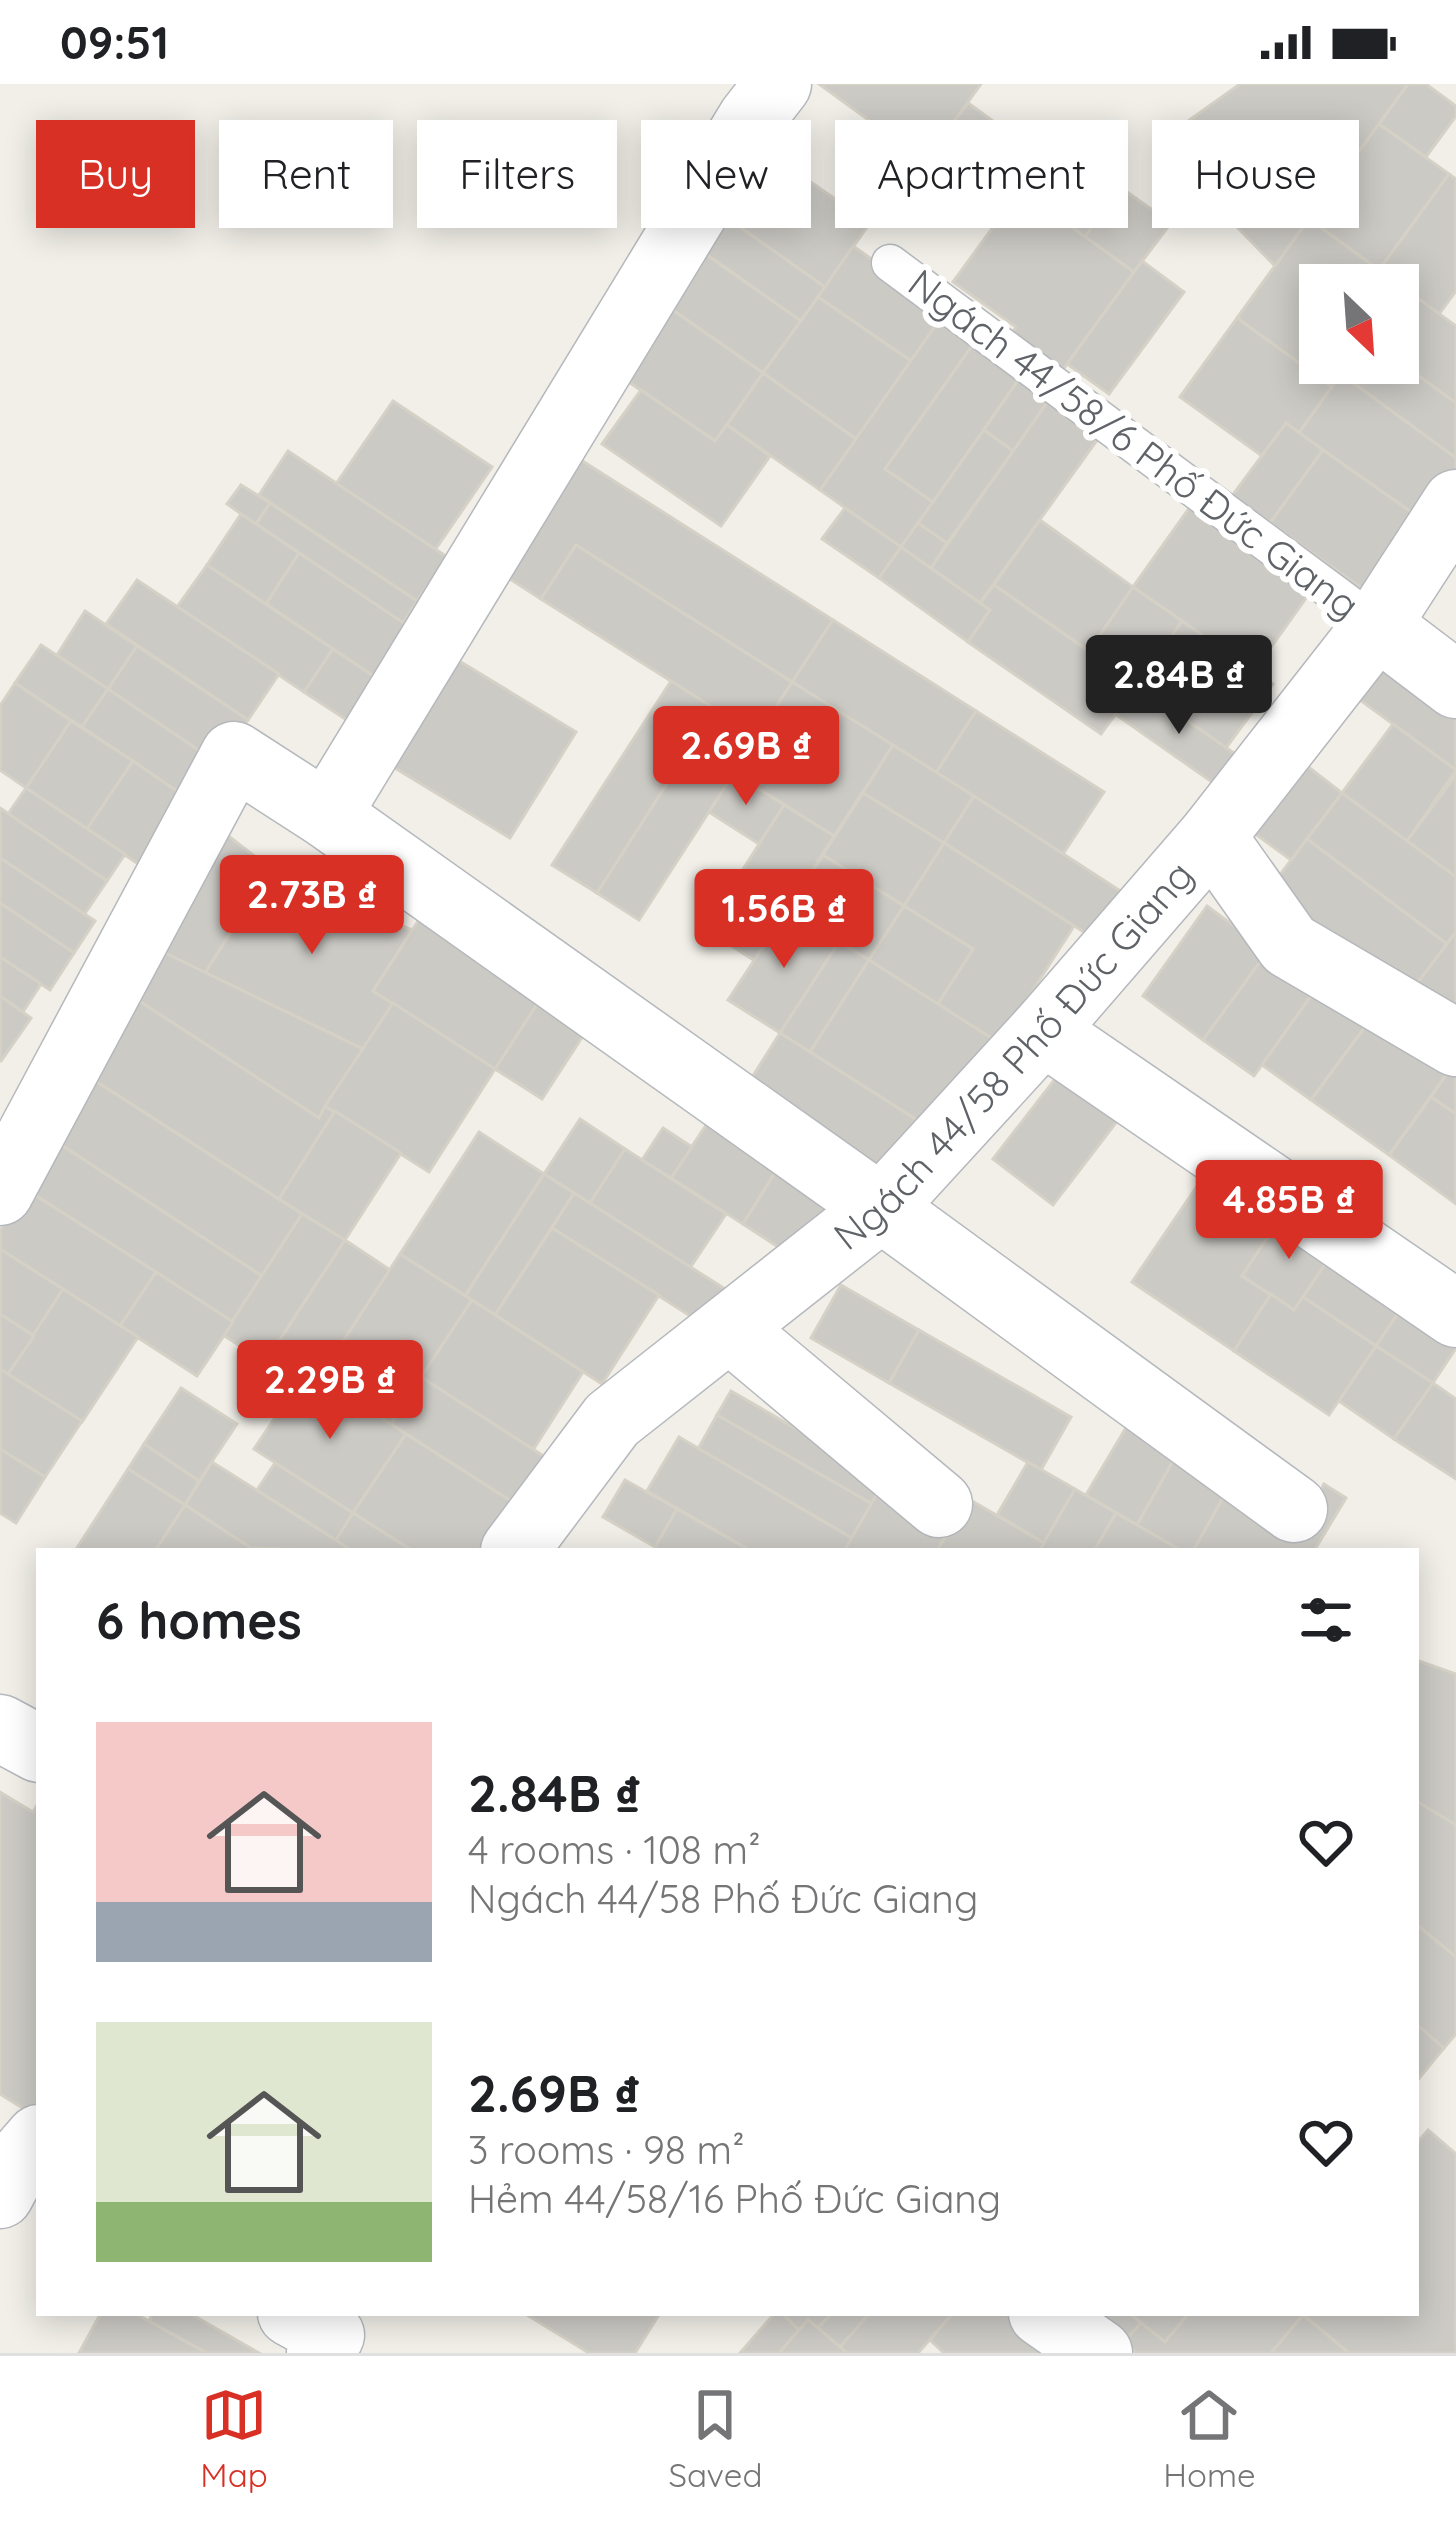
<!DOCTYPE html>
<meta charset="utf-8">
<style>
:root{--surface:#fff;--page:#f6f6f6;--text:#202124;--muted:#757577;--line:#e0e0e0;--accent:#d93025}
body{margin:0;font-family:Quicksand,sans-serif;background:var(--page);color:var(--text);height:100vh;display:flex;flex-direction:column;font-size:45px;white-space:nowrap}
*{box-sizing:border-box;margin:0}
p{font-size:39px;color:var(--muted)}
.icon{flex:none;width:66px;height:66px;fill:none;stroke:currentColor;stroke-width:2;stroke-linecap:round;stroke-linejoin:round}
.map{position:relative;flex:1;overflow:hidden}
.side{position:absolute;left:36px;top:1464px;width:1383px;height:768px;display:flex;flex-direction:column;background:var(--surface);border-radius:0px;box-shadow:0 6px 30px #0003}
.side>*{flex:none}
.guide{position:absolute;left:36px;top:36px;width:1386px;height:108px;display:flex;gap:24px}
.needle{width:78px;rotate:155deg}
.tools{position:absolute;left:1299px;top:180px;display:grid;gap:24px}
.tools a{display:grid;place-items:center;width:120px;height:120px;border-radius:0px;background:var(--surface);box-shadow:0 6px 30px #0003;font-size:60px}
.price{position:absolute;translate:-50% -102px;padding:0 27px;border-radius:12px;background:var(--accent);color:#fff;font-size:39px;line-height:78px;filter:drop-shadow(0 3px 6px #0008)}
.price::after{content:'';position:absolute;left:50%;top:72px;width:36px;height:27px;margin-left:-18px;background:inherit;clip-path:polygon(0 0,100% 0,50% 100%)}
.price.active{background:#222;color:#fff}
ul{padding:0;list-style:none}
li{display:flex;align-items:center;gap:36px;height:300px;padding:0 60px}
li span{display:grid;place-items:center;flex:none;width:336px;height:240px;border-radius:0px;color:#555}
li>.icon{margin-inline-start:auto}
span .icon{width:144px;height:144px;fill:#fffc;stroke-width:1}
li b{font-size:51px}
h2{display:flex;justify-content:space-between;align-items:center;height:144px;padding:0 60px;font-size:51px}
.chip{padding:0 42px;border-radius:0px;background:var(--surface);box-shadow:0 6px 30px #0003;font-size:42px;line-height:108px}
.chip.active{background:var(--accent);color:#fff}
.status{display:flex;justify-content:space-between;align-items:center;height:84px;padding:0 60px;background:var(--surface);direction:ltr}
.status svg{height:33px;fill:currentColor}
.dock{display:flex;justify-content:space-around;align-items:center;height:168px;border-top:3px solid var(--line);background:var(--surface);font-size:33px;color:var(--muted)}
.dock a{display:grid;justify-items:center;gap:6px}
.dock .active{color:var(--accent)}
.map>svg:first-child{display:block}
.building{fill:#cccac5;stroke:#d6d1c6;stroke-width:3}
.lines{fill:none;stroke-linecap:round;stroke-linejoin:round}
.service-casing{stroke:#b5b8bc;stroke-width:39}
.minor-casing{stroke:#b5b8bc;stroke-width:69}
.service{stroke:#fff;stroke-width:36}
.minor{stroke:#fff;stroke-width:66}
.labels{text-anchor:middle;stroke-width:12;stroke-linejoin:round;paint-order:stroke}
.street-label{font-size:39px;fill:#5f6368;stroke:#fff}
</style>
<div class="status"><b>09:51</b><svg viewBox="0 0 49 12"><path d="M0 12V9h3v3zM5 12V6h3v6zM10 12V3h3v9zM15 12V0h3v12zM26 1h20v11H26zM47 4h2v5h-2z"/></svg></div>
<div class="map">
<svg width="1456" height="2269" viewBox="0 0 1456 2269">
<rect width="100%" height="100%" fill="#f1efe8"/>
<g class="building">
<polygon points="819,0 981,0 925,77"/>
<polygon points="1240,0 1408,0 1276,183 1156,60"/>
<polygon points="1408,0 1426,0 1456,22 1456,32 1426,73 1379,40"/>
<polygon points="968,19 1044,74 1001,132 925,77"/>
<polygon points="1379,40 1449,90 1379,186 1309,135"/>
<polygon points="751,57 870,139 825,203 707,120"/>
<polygon points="1056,57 1120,103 1085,153 1020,106"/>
<polygon points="1449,90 1456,95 1456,207 1439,230 1379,186"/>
<polygon points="1120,103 1171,139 1134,188 1085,153"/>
<polygon points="1020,106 1134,188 1059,291 1008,255 1016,243 953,198"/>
<polygon points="707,120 825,203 801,237 682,153"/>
<polygon points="1309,135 1379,186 1369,201 1320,201 1320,279 1349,279 1332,303 1237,234"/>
<polygon points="853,162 946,227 911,277 818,213"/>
<polygon points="698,165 801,237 763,289 660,217"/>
<polygon points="1142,177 1184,208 1109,310 1067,280"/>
<polygon points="1379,186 1456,242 1456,319 1398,277 1398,201 1369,201"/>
<polygon points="818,213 911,277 856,355 763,289"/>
<polygon points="671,225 763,289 715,357 623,294"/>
<polygon points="1237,234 1332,303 1299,349 1286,339 1262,372 1180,313"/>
<polygon points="938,238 972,262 885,385 933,418 901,463 820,406"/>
<polygon points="972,262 1019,295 933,418 885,385"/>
<polygon points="1398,277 1456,319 1456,374 1341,290 1349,279"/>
<polygon points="763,289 856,355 820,406 727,341"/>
<polygon points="1341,290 1456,374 1456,387 1421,435 1299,349"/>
<polygon points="1019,295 1049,316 1013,367 984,346"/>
<polygon points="641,306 715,357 727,341 770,372 721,442 602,360"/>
<polygon points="1049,316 1100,352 980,519 931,484"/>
<polygon points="393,317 492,383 435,466 336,400"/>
<polygon points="1286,339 1323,366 1270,439 1232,412"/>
<polygon points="984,346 1013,367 947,459 918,439"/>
<polygon points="1323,366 1421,435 1367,508 1270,439"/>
<polygon points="288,367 447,473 417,517 259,411"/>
<polygon points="573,371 833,536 792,598 576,461 541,515 499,488"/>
<polygon points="241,401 270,419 256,440 227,420"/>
<polygon points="270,419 417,517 403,539 256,440"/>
<polygon points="1190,423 1311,507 1254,587 1133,503"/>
<polygon points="845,424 901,463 879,494 822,455"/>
<polygon points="241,430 299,469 266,520 207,481"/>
<polygon points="1040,436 1133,503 1089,567 994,501"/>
<polygon points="918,439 947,459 931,484 901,463"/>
<polygon points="576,461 792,598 758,652 541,515"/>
<polygon points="901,463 990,526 968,558 879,494"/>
<polygon points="299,469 420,550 384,599 266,520"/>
<polygon points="207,481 333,565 304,608 177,523"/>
<polygon points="137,496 279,590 248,636 106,540"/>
<polygon points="994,501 1137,601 1101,650 968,558 990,526 980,519"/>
<polygon points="1133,503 1182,537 1137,601 1089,567"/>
<polygon points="85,527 137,562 108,605 57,571"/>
<polygon points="833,536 976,627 936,689 792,598"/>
<polygon points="1182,537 1273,600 1226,664 1137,601"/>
<polygon points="41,561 108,605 82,643 15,599"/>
<polygon points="137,562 248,636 219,680 108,605"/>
<polygon points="333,565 384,599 356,642 304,608"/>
<polygon points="1392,572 1456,620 1456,686 1360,616"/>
<polygon points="456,575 576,648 510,754 390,681"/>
<polygon points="671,597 715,625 597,809 552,781"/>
<polygon points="792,598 893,661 834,752 734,689"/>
<polygon points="15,599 71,637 26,704 0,686 0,622"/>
<polygon points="1137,601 1242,675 1222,705 1115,630"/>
<polygon points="108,605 219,680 193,718 82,643"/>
<polygon points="715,625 758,652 639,836 597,809"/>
<polygon points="976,627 1104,708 1063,770 936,689"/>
<polygon points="71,637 133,677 87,745 26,704"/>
<polygon points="1393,640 1456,686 1407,757 1342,709"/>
<polygon points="893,661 974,712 944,759 863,709"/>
<polygon points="133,677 193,718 147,786 87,745"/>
<polygon points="1302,678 1342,709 1291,776 1250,746"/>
<polygon points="734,689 784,721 759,760 709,728"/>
<polygon points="1456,691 1456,793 1407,757"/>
<polygon points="26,704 125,770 107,797 8,730"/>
<polygon points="863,709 944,759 904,822 823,771"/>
<polygon points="1342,709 1456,793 1456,848 1447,860 1307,755"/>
<polygon points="974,712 1128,812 1098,857 944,759"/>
<polygon points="784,721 834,752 755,877 705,845"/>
<polygon points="0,724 107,797 84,831 0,774"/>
<polygon points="222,747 271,785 205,889 155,864"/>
<polygon points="1307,755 1447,860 1404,918 1264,812"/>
<polygon points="944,759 1074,842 999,959 937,921 973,865 904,822"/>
<polygon points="823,771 904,822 869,876 788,825"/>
<polygon points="0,774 95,837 74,869 0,819"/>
<polygon points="271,785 412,846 373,907 393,919 363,965 205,889"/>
<polygon points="431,817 554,895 495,985 373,907"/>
<polygon points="0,819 74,869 50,906 0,873"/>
<polygon points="904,822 973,865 937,921 869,876"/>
<polygon points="1207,822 1268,867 1203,956 1143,912"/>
<polygon points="788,825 839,858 780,949 728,916"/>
<polygon points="1456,848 1456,926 1418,898"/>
<polygon points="839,858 869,876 810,968 780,949"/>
<polygon points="155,864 363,965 319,1034 130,911"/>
<polygon points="1268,867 1318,902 1254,992 1203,956"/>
<polygon points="0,873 41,900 23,928 0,912"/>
<polygon points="869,876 999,959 939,1050 810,968"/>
<polygon points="1318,902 1379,924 1311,1016 1262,981"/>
<polygon points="547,905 594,935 542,1015 495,985"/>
<polygon points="130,911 319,1034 325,1022 335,1027 279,1115 80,987"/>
<polygon points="0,912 31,934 1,977 0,977"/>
<polygon points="393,919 495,985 429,1088 325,1022"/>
<polygon points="1379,924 1455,978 1389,1071 1311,1016"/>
<polygon points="780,949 920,1038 880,1099 741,1011"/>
<polygon points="1069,977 1128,1023 1053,1121 993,1075"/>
<polygon points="1456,977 1456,1030 1431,1013"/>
<polygon points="80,987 302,1130 262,1192 49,1053"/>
<polygon points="1431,1013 1456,1030 1456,1120 1389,1071"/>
<polygon points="718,1023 788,1068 743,1140 671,1094"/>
<polygon points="335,1027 401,1069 345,1156 279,1115"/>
<polygon points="580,1035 625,1065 590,1119 544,1090"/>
<polygon points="663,1044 692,1063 671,1094 642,1076"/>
<polygon points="479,1048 544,1090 465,1212 400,1170"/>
<polygon points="49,1053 262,1192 233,1238 27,1106"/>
<polygon points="625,1065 726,1130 690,1184 590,1119"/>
<polygon points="788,1068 850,1108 803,1179 743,1140"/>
<polygon points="1212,1080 1284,1129 1242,1192 1271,1210 1234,1267 1132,1198"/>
<polygon points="544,1090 574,1109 495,1231 465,1212"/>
<polygon points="27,1106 156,1188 120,1242 0,1165 0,1147"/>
<polygon points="574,1109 736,1212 714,1247 552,1144"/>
<polygon points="1284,1129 1336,1164 1294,1226 1242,1192"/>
<polygon points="302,1130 345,1156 265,1278 223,1251"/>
<polygon points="552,1144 659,1211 602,1300 495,1231"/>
<polygon points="345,1156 390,1186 319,1294 274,1265"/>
<polygon points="1336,1164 1410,1212 1376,1262 1303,1213"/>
<polygon points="0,1165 63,1205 34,1252 0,1230"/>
<polygon points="400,1170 472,1216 391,1340 319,1294"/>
<polygon points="156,1188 233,1238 197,1292 120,1242"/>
<polygon points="841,1201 919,1246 889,1299 811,1254"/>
<polygon points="63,1205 138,1253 82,1338 8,1290"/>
<polygon points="1271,1210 1294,1226 1303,1213 1376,1262 1329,1331 1234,1267"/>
<polygon points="1410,1212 1456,1244 1456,1264 1433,1299 1376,1262"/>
<polygon points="472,1216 583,1288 533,1366 421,1293"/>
<polygon points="0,1230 34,1252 8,1290 0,1285"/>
<polygon points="919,1246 1071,1333 1041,1386 889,1299"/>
<polygon points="1376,1262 1433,1299 1394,1355 1339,1317"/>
<polygon points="0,1285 82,1337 45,1393 0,1365"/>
<polygon points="307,1286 406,1350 353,1429 254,1365"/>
<polygon points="421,1293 559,1382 528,1428 391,1340"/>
<polygon points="1433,1299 1456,1315 1456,1395 1394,1355"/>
<polygon points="181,1304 237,1340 199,1397 144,1360"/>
<polygon points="731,1307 885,1396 872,1420 717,1331"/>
<polygon points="717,1331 872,1420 852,1454 698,1365"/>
<polygon points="1127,1342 1177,1370 1137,1441 1086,1411"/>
<polygon points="406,1350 528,1428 503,1467 413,1467 353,1429"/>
<polygon points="679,1353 852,1454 844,1467 751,1467 647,1407"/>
<polygon points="144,1360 199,1397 185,1421 128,1385"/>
<polygon points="0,1365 45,1393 16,1439 0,1429"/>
<polygon points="1177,1370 1231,1400 1193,1467 1182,1467 1137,1441"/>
<polygon points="212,1378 336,1456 352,1467 251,1464 185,1421"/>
<polygon points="1028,1378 1075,1405 1044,1459 997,1431"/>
<polygon points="275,1379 353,1429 336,1456 257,1406"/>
<polygon points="128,1385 185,1421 155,1467 75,1467"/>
<polygon points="625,1396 677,1425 655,1463 603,1433"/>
<polygon points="885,1396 955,1436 937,1467 844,1467"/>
<polygon points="1231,1400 1300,1442 1324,1400 1346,1414 1314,1467 1193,1467"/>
<polygon points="1075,1405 1116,1429 1094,1467 1039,1467"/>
<polygon points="967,1414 1044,1459 1039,1467 937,1467"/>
<polygon points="185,1421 251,1464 249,1467 155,1467"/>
<polygon points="677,1425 751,1467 662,1467 655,1463"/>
<polygon points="353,1429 413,1467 352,1467 336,1456"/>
<polygon points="1116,1429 1137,1441 1182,1467 1094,1467"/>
<polygon points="1416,1576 1456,1590 1456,1741 1416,1717"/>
<polygon points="0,1708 33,1728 39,1718 39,2034 0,2010"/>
<polygon points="1416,1717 1456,1741 1456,1873 1416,1840"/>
<polygon points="1416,1840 1456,1873 1456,1950 1444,1964 1416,1940"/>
<polygon points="1416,1940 1444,1964 1416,1998"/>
<polygon points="1428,2046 1456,2070 1456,2269 1349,2269 1301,2229 1416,2229 1416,2060"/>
<polygon points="101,2229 134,2229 207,2269 79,2269"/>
<polygon points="153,2229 189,2229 259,2269 207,2269 149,2237"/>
<polygon points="524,2229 660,2229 635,2269 589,2269"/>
<polygon points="775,2229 782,2229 799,2246 779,2269 740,2269"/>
<polygon points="782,2229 832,2229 818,2244 808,2236 799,2246"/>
<polygon points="832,2229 870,2229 840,2263 818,2244"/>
<polygon points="870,2229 953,2229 918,2269 847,2269 840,2263"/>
<polygon points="953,2229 1021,2229 1066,2269 944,2269 930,2256"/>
<polygon points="1089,2229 1129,2229 1141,2239 1124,2258"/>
<polygon points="1129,2229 1189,2229 1165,2258"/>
<polygon points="1189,2229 1301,2229 1303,2231 1271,2269 1137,2269 1124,2258 1141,2239 1165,2258"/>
<polygon points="1303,2231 1349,2269 1271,2269"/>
<polygon points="808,2236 818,2244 847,2269 779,2269"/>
</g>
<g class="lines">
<defs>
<polyline id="service" points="890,179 1377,541"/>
<g id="minor">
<polyline points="1377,541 1456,601"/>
<polyline points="327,731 751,35 778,0"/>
<polyline points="1212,752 1289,861 1456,959"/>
<polyline points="1043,947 1456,1230"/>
<polyline points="0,1108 234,671 327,731 881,1124 1294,1425"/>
<polyline points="729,1244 939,1420"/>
<path id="s1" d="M514,1467L612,1336L881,1124L1043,947L1212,752L1377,541L1456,419"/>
<polyline points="0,1644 39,1665"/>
<polyline points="0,2111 18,2078 39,2054"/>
<polyline points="291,2229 331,2251 320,2269"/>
<polyline points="1042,2229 1099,2269"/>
</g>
</defs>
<use href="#service" class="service-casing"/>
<use href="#minor" class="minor-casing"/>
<use href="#service" class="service"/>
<use href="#minor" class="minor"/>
</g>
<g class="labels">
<g class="street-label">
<text transform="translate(1134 360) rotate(37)" y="14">Ngách 44/58/6 Phố Đức Giang</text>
<text dy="14" stroke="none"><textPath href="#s1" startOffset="708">Ngách 44/58 Phố Đức Giang</textPath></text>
</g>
</g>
</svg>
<div class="tools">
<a><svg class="needle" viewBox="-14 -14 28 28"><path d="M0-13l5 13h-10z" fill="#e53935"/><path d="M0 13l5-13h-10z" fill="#757577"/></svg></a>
</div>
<b class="price active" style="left:1179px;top:653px">2.84B ₫</b>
<b class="price" style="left:746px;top:724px">2.69B ₫</b>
<b class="price" style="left:312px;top:873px">2.73B ₫</b>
<b class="price" style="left:784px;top:887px">1.56B ₫</b>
<b class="price" style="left:1289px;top:1178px">4.85B ₫</b>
<b class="price" style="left:330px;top:1358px">2.29B ₫</b>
<div class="guide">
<a class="chip active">Buy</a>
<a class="chip">Rent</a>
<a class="chip">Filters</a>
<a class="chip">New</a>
<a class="chip">Apartment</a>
<a class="chip">House</a>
</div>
<section class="side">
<h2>6 homes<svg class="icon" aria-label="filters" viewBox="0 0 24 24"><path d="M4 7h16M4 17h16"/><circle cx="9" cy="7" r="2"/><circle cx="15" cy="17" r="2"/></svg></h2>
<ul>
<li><span style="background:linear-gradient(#f6c9c9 75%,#9aa5b1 0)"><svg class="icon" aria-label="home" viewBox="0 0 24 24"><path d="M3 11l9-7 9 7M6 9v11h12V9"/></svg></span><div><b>2.84B ₫</b><p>4 rooms · 108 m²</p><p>Ngách 44/58 Phố Đức Giang</p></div><svg class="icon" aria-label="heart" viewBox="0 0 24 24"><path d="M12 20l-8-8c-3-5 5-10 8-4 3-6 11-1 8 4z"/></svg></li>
<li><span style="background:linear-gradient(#dfe7d0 75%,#8fb573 0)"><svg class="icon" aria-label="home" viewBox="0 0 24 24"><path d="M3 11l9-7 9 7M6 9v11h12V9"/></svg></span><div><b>2.69B ₫</b><p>3 rooms · 98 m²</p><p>Hẻm 44/58/16 Phố Đức Giang</p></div><svg class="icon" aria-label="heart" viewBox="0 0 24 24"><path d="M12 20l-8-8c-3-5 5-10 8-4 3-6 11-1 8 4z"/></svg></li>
</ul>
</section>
</div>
<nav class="dock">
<a class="active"><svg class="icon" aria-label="map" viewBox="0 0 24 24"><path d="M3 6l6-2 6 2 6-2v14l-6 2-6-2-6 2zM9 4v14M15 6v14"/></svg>Map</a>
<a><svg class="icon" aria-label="saved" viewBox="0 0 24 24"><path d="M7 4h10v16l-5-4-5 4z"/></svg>Saved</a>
<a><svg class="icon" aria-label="home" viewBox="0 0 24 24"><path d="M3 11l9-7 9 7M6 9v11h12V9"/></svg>Home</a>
</nav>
